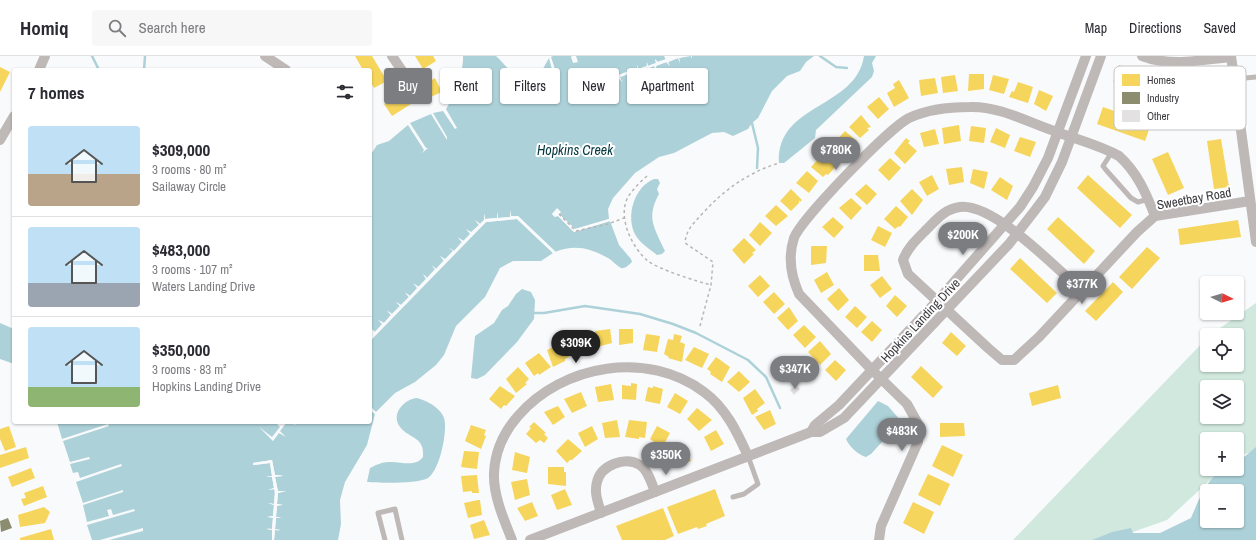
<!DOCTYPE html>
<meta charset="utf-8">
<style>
:root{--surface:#fff;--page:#f7f7f7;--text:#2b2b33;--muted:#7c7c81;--line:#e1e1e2;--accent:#7c7d80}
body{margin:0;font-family:"Archivo Narrow",sans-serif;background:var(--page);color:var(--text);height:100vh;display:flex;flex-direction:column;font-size:15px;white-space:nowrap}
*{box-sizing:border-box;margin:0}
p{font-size:13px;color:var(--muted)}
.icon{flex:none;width:22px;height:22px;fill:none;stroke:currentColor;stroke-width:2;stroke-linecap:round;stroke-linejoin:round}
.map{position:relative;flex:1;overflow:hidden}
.side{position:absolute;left:12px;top:12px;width:360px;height:356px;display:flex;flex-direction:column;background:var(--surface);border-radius:4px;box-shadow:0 1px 3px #0004}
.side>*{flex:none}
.top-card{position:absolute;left:384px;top:12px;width:380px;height:36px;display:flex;gap:8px}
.needle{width:26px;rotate:95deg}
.tools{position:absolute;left:1200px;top:220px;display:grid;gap:8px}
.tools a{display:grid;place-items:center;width:44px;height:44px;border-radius:4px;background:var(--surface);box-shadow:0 1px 3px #0004;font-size:20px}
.price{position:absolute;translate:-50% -34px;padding:0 9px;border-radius:14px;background:var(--accent);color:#fff;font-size:13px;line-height:26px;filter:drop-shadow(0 1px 2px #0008)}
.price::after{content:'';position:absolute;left:50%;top:24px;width:12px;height:9px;margin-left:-6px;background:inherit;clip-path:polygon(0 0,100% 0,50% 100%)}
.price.on{background:#222;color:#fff}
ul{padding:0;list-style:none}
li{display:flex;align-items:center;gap:12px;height:100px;padding:0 16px}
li+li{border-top:1px solid var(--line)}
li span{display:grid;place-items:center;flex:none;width:112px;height:80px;border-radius:4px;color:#555}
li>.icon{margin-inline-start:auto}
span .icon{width:48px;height:48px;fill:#fffc;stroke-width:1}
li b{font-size:17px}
h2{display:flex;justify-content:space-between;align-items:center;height:48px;padding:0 16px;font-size:17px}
.pill{padding:0 14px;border-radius:4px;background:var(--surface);box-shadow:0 1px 3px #0004;font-size:14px;line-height:36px}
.pill.on{background:var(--accent);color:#fff}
header{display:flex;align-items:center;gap:24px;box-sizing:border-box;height:56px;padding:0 20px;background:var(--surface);border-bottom:1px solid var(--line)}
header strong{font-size:19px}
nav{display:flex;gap:22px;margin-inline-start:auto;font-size:14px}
.search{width:280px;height:36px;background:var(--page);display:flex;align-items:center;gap:10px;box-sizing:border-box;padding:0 14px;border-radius:4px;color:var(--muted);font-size:15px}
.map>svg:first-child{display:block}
.green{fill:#d1e8de;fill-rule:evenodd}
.water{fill:#add1d8;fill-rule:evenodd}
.pier{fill:#f9fafc}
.homes{fill:#f6d55c}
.industry{fill:#8c8c6e}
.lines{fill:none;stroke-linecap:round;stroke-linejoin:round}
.stream{stroke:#add1d8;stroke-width:2.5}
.building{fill:#e3e1e2}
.path{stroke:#b8b5b5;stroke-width:1.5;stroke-dasharray:3 3;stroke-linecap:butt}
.lane{stroke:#beb8b7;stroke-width:5}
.street{stroke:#beb8b7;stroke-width:10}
.labels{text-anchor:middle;stroke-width:4;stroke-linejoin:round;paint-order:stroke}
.street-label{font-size:13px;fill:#39393e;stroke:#fff}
.water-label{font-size:14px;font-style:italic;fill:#04373e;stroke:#fff}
.key{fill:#fff;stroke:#c4c4c5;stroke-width:1}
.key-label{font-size:11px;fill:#39393e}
</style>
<header>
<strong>Homiq</strong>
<div class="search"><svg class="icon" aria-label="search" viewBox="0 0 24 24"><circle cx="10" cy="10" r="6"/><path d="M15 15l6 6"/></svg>Search here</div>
<nav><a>Map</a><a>Directions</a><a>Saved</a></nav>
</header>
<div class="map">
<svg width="1256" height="484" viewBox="0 0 1256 484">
<rect width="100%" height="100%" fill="#f9fafc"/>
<path class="green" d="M1256,247V395L1237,400V383H1207V413H1222L1167,464L1110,484H1013L1207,282V309H1237V279H1210ZM1207,331H1237V361H1207Z"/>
<g class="water">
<path d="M463,0H496C506,9 516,25 530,23L531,35H533L536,45L538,44L532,22L540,18L549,2L555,26L559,25L551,1L553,0H572L571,1L573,7L578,6L576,0H664L666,3L657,6L655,3L656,7L648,10L647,6V10L638,13L637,9V13L629,15L627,13L628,15L619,19L617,16L618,19L604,23L603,20L598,22L600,28L619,22L622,26L620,21L631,17L633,22L632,17L642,14L644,18L643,14L654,10L656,14L655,10L667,6L669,10L668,6L678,2L680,7L679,2L691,0L692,3V0H814L806,6L800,15L787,20L772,35L758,62L752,67L748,73L733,80L724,76L712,77L674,97L659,101L635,117L613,142L608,153L609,163L575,173L559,158L558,153L552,158L555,161L557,159L574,176L610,165L619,189L631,203L632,206C629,209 625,213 621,212C617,210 613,205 608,202C590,192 575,188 555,196L518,160H511L510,155V161L498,162V156L497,162L485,163L484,158V164L480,168L475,164L479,169L471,177L467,173L471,177L464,185L458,182L462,186L454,195L449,192L453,195L445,204L440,200L444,204L436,213L431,210L435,213L427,222L423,218L426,223L418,231L414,228L418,232L410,240L405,236L409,241L401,249L396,246L400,250L392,258L387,254L391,259L384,267L379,264L383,268L375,276L370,272V100L377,89L389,85L408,69L424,94L422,97L428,92H426L410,67L431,58L447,84V81L433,57L443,55L455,73L457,72L446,53C454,42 464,14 463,0Z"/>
<path d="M864,0H876L872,7L874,15L872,21L816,74L815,82L784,107H779C776,47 856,53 864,0Z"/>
<path d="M654,123H658L660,127L657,133L659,138C646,162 654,171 665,195L662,198L657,199C650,193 641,188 636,180C625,161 634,131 654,123Z"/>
<polygon points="517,163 553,197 541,205 513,205 500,212 485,241 456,270 444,299 436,309 415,326 395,337 376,356 370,350 370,285 486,166"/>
<polygon points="522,233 531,236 535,244 534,263 517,286 485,319 477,323 471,322 475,280 494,267 502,254 508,250 516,238"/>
<polygon points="0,267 14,273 14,308 0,303"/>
<path d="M417,342C427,345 440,351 444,362C448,374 440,414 428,422C418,428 379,427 367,426L370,412C376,409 382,406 389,406C400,405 415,412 423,401C425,380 409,383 400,371C390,357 405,343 417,342Z"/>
<path d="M878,345L888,350L901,365L871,398L866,401C858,399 849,390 846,383Z"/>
<polygon points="370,354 375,358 367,389 345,426 340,444 341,468 338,484 274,484 275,474 281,474 275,473 276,462 281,461 276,461 277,449 283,449 277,448 278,437 286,435 278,436 275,421 283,419 275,419 272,404 253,407 253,409 270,407 272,420 266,421 272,421 274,432 268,434 275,433 274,448 268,447 274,449 273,460 267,460 273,461 272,473 266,473 272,474 272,484 109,484 143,475 143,472 100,484 92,484 87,469 135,455 134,453 113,459 111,453 107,454 109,460 87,466 83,449 123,436 123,434 83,447 76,426 122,410 121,408 80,422 78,416 73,417 70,408 90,403 89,401 70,406 63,385 109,370 108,368 62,383 57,366 275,366 280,371 272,381 259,371 273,385 279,377 286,381 280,375 287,366 296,369 293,366 370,366"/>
<path d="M1256,391V484H1092L1112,476L1131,472L1133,477H1160L1191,462C1197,448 1208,419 1224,413C1228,412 1233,413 1237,413V407ZM1207,435H1237V465H1207Z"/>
</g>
<g class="pier">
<polygon points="664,0 667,3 675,0 686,0 679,2 680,7 678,2 668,6 670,10 666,6 656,10 657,15 654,10 644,14 644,18 642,14 633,17 633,22 631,17 620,21 622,26 619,22 608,25 608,30 607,26 600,28 598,22 603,20 604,23 608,22 608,18 610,22 618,19 617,15 619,19 628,16 627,12 629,15 637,13 637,9 638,13 647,10 646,6 648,10 656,7 655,3 658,6 666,4"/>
<polygon points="557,152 561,156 559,158 575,173 609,163 610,165 574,176 558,160 555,161 552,158"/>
<polygon points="510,154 511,160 518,160 557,197 554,198 517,163 486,166 370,285 370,281 374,277 370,272 375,276 382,268 378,264 384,267 391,259 387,255 392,258 400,250 396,246 401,249 409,241 405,237 410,240 417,232 413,227 419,231 426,223 423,218 427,222 435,214 432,209 436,213 444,205 440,200 445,203 453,195 448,191 454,195 462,186 458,181 463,185 470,178 466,173 471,176 479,169 475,164 480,168 484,164 484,157 485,163 497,162 497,156 498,162 510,161"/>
<polygon points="272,404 275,419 284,420 275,421 278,435 286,435 278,437 277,448 283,449 277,450 276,461 282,462 276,462 275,473 281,475 275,474 274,484 272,484 272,474 266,472 272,473 273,462 267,461 273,460 274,449 268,447 274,448 275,437 274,433 268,434 274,432 272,421 266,421 272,420 270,407 253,409 253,407"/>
</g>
<g class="homes">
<polygon points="355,0 372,0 387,25 374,32 370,25 370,14 363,14"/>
<polygon points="415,0 433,0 436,5 423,13"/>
<polygon points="1119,9 1159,23 1152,41 1113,26"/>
<polygon points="0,11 10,16 0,36"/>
<polygon points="969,18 984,18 984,33 968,35"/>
<polygon points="955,19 958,35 943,37 941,21"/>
<polygon points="993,19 1009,23 1004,38 989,34"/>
<polygon points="435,22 442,36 428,42 429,44 423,48 419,43 392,60 384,48 412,31 414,35"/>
<polygon points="935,22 938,37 921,40 919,24"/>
<polygon points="899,24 909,42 894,51 887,37 895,32 893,28"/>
<polygon points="1018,26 1033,31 1028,47 1009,41 1012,35 1014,36"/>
<polygon points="1039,34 1053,40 1046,55 1034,48"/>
<polygon points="879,41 889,53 878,63 867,51"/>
<polygon points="1103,51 1151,68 1145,85 1097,68"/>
<polygon points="861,59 871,71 867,72 869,74 860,82 849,71"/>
<polygon points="959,69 961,85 944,88 942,72"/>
<polygon points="971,70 986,72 984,87 969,85"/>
<polygon points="996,72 1010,79 1005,92 990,86"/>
<polygon points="935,73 939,88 924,91 920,77"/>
<polygon points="845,75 857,85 846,96 835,86"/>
<polygon points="1020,81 1036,86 1030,101 1014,95"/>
<polygon points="906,82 910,85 908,87 917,95 905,108 894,97"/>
<polygon points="1221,83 1229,131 1214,133 1207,85"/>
<polygon points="1168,96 1184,132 1168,139 1152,103"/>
<polygon points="823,98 837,109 828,119 826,118 823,121 811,111"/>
<polygon points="890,102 901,112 889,125 878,114"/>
<polygon points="962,111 964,126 949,129 946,113"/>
<polygon points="973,113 988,116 984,133 970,127"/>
<polygon points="807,115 818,125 809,137 796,127"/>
<polygon points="932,119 939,133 927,140 919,126"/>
<polygon points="1088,119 1132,159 1120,172 1077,132"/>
<polygon points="1000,121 1013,130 1007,144 991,134"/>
<polygon points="866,128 877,138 867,149 855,138"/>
<polygon points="791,133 802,144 800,146 799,144 799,147 791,155 780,145"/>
<polygon points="912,133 923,144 912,159 900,145"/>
<polygon points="851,142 862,152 851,164 839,152"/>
<polygon points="776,149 788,160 776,170 765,160"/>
<polygon points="896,150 908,161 900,171 899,170 895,173 884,163"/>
<polygon points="833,161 844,171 834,182 822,171"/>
<polygon points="1058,161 1095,195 1084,208 1047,173"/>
<polygon points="1238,164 1241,181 1180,189 1178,173"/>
<polygon points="760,166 772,177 760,190 749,179"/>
<polygon points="878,170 892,177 885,191 871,184"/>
<polygon points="744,182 756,194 752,197 754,198 744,208 732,194"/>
<polygon points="811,190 827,190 826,207 811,209"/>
<polygon points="1147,191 1160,202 1132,233 1119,221"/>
<polygon points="864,199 878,199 880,215 864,215"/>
<polygon points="1020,202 1057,237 1047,247 1010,213"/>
<polygon points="827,216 834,229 821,237 814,224"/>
<polygon points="760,219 770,230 758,241 748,230"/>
<polygon points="882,220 892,233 880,242 870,229"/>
<polygon points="1113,226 1123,236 1096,265 1085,255"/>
<polygon points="839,232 849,244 838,255 827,243"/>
<polygon points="774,236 785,248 774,258 763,246"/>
<polygon points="895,239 907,250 897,261 886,250"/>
<polygon points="855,250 867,261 857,272 845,261"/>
<polygon points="789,251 798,265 788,274 777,262"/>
<polygon points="872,265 882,274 872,286 861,276"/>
<polygon points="804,269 816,281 805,292 793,279"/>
<polygon points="610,273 612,287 597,291 595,275"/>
<polygon points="619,273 633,273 633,287 619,289"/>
<polygon points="951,276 966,290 957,300 942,287"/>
<polygon points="585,278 593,294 580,298 579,296 574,298 569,283"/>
<polygon points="646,278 660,280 657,296 643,294"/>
<polygon points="674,278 682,280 680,286 685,288 682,306 668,302 669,301 664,298 668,283 673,284"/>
<polygon points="820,285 831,298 820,309 808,296"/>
<polygon points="562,286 569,301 565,303 565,305 553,311 547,294"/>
<polygon points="694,291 709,298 702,312 685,304"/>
<polygon points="539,297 551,311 539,319 538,317 534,320 525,307"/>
<polygon points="716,301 730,311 722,326 710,318 711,316 707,313"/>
<polygon points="835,304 846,314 836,325 825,314"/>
<polygon points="921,310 943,331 933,342 911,321"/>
<polygon points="518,311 529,323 525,327 527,328 516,337 506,323"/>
<polygon points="739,315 750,326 739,336 727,326"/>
<polygon points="631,327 637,328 636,344 622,343 622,329 631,330"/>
<polygon points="611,328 614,344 598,346 595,331"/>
<polygon points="1058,329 1061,342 1032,350 1029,337"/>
<polygon points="500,330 515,340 506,350 504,349 501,353 489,343"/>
<polygon points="653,330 663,333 660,348 645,345 648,331 653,332"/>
<polygon points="755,333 765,347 757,353 758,355 752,359 743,342"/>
<polygon points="581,336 587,350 572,357 564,343"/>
<polygon points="675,337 688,345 680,358 667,351"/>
<polygon points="558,350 565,361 553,369 544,356"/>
<polygon points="697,352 712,364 699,375 687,363"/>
<polygon points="770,354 776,368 764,374 755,361"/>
<polygon points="617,364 620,381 605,382 602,367"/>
<polygon points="629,364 647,366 645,382 639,381 639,383 625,381"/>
<polygon points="534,366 546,377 544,378 548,382 544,387 540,384 536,387 526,378 531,372 529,371"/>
<polygon points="940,367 964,367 965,380 940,381"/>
<polygon points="471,369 486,374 484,379 486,380 481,393 465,385"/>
<polygon points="9,370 16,391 5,395 0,383 0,373"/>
<polygon points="592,370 598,383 585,391 578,377"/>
<polygon points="657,370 670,377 662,392 650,383"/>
<polygon points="716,374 724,388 711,395 704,381"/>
<polygon points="568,383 582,395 572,404 570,404 567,407 556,395"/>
<polygon points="685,389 691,405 676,410 670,394"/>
<polygon points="942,389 963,399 953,421 932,410"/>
<polygon points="26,391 29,402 0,412 0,399"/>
<polygon points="464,395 479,396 477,413 461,411"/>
<polygon points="515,396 530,401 527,417 512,414"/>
<polygon points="548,411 564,411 564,416 566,416 566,430 548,428"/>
<polygon points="31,412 35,422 12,431 8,421"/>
<polygon points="928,418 950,428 940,450 918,439"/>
<polygon points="477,419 479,437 472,437 472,435 463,436 461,420"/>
<polygon points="527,423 530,439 515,444 511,426"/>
<polygon points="43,430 47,441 24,450 21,443 26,442 24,437"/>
<polygon points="565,433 572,449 557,454 551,439"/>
<polygon points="715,433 725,460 706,468 707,470 698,473 697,471 678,478 667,451"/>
<polygon points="478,444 480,444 482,459 468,462 464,447"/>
<polygon points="532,446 538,460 525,465 517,452"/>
<polygon points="913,446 934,456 924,478 903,467"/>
<polygon points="44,451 50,456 45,467 20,471 18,459"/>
<polygon points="663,452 674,480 665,484 622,484 616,470"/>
<polygon points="484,464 490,479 474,483 470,469"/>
<polygon points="51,473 54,484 20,484 20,482"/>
</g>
<polygon class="industry" points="8,462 12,472 1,476 0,465"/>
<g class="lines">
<g class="stream">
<polyline points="92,0 99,14"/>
<polyline points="820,0 836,11 847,12"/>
<polyline points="144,14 145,0"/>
<polyline points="752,67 758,92 757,112"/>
<polyline points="534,257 544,257 585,250 640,258 673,268 696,277 748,304 766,321 780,352"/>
</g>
</g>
<polygon class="building" points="796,329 800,333 794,339 790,334"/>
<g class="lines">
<g class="path">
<path d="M647,120C640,126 633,133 628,141C617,161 632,192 648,205C660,214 696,225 711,229"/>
<polyline points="559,158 576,175 608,168 624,162"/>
<path d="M700,270L711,229L713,206L685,187C686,174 693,168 702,158C724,134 747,117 779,107"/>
</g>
<g class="lane">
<polyline points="1234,23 1256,21"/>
<polyline points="1112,96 1103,110 1106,114 1131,142 1138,146 1149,143"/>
<polyline points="733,441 744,438 758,428 748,400"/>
<polyline points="385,484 378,457 395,453 402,484"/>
</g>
<g class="street">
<polyline points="265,0 286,14"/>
<polyline points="392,0 405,19"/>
<path d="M1142,0C1171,11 1201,4 1231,1"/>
<polyline points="1231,0 1256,186"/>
<polyline points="39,14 45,0"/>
<polyline points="0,84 14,60"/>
<path d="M1081,234C1056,212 994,147 960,151C945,153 937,163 927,173C918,182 908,191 903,204L908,218L988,292L1002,304H1014L1039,281L1137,176L1155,160L1250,145"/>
<polyline points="811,376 815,369 839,349 938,244 1020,151 1033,131 1048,102 1086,0"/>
<path d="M601,457C598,446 594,437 597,426C601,409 625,400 640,409C648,414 652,428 655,436"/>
<path d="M512,484C504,464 493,439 494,417C495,395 504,376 518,360C563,308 648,294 704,336C726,352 737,376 748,400"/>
<polyline points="530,484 811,376 820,376 844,362 1009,188 1036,153 1045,141 1062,106 1101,0"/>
<path d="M879,484L881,470L918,386L919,375L917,366L907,348L871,313L799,238C791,220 788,200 794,182C801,163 889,72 909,62C926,54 951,51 970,51C1000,50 1029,67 1057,76C1078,84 1099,89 1119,100C1137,116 1146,137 1155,160"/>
</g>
</g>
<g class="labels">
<g class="street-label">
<text transform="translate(1194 142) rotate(-10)" y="5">Sweetbay Road</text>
<text transform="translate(920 264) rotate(-47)" y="5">Hopkins Landing Drive</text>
</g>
<g class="water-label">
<text x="575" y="99">Hopkins Creek</text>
</g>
</g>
<rect x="1114" y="10" width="132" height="64" rx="6" class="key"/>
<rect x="1122" y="18" width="18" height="12" fill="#f6d55c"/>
<rect x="1122" y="36" width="18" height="12" fill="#8c8c6e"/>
<rect x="1122" y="54" width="18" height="12" fill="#e3e1e2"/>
<g class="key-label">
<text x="1147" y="28">Homes</text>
<text x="1147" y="46">Industry</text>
<text x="1147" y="64">Other</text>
</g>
</svg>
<div class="tools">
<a><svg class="needle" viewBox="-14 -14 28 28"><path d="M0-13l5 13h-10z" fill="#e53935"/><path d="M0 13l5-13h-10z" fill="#7c7c81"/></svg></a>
<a><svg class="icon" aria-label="locate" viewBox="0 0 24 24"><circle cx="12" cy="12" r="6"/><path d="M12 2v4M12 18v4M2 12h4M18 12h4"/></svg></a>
<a><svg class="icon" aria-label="layers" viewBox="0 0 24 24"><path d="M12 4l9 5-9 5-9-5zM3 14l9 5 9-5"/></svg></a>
<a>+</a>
<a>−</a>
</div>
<b class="price" style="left:836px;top:115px">$780K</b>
<b class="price" style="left:963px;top:200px">$200K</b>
<b class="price" style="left:1082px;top:249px">$377K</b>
<b class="price on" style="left:576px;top:308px">$309K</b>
<b class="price" style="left:795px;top:334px">$347K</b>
<b class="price" style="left:902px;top:396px">$483K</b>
<b class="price" style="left:666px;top:420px">$350K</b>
<div class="top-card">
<a class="pill on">Buy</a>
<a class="pill">Rent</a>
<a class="pill">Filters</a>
<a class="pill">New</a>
<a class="pill">Apartment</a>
</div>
<section class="side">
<h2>7 homes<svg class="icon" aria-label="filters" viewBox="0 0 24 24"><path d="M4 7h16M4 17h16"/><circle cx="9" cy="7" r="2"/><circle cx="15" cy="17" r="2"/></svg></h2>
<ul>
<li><span style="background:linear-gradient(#bfe0f5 60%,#b9a48a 0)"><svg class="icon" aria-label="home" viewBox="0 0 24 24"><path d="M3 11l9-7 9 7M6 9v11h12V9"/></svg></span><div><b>$309,000</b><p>3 rooms · 80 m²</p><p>Sailaway Circle</p></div></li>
<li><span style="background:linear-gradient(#bfe0f5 70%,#9aa5b1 0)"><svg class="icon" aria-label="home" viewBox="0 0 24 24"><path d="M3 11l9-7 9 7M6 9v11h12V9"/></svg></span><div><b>$483,000</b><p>3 rooms · 107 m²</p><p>Waters Landing Drive</p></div></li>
<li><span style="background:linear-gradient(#bfe0f5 75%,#8fb573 0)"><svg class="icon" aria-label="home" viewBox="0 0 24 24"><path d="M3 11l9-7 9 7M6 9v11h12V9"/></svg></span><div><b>$350,000</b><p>3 rooms · 83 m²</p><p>Hopkins Landing Drive</p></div></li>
</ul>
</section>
</div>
